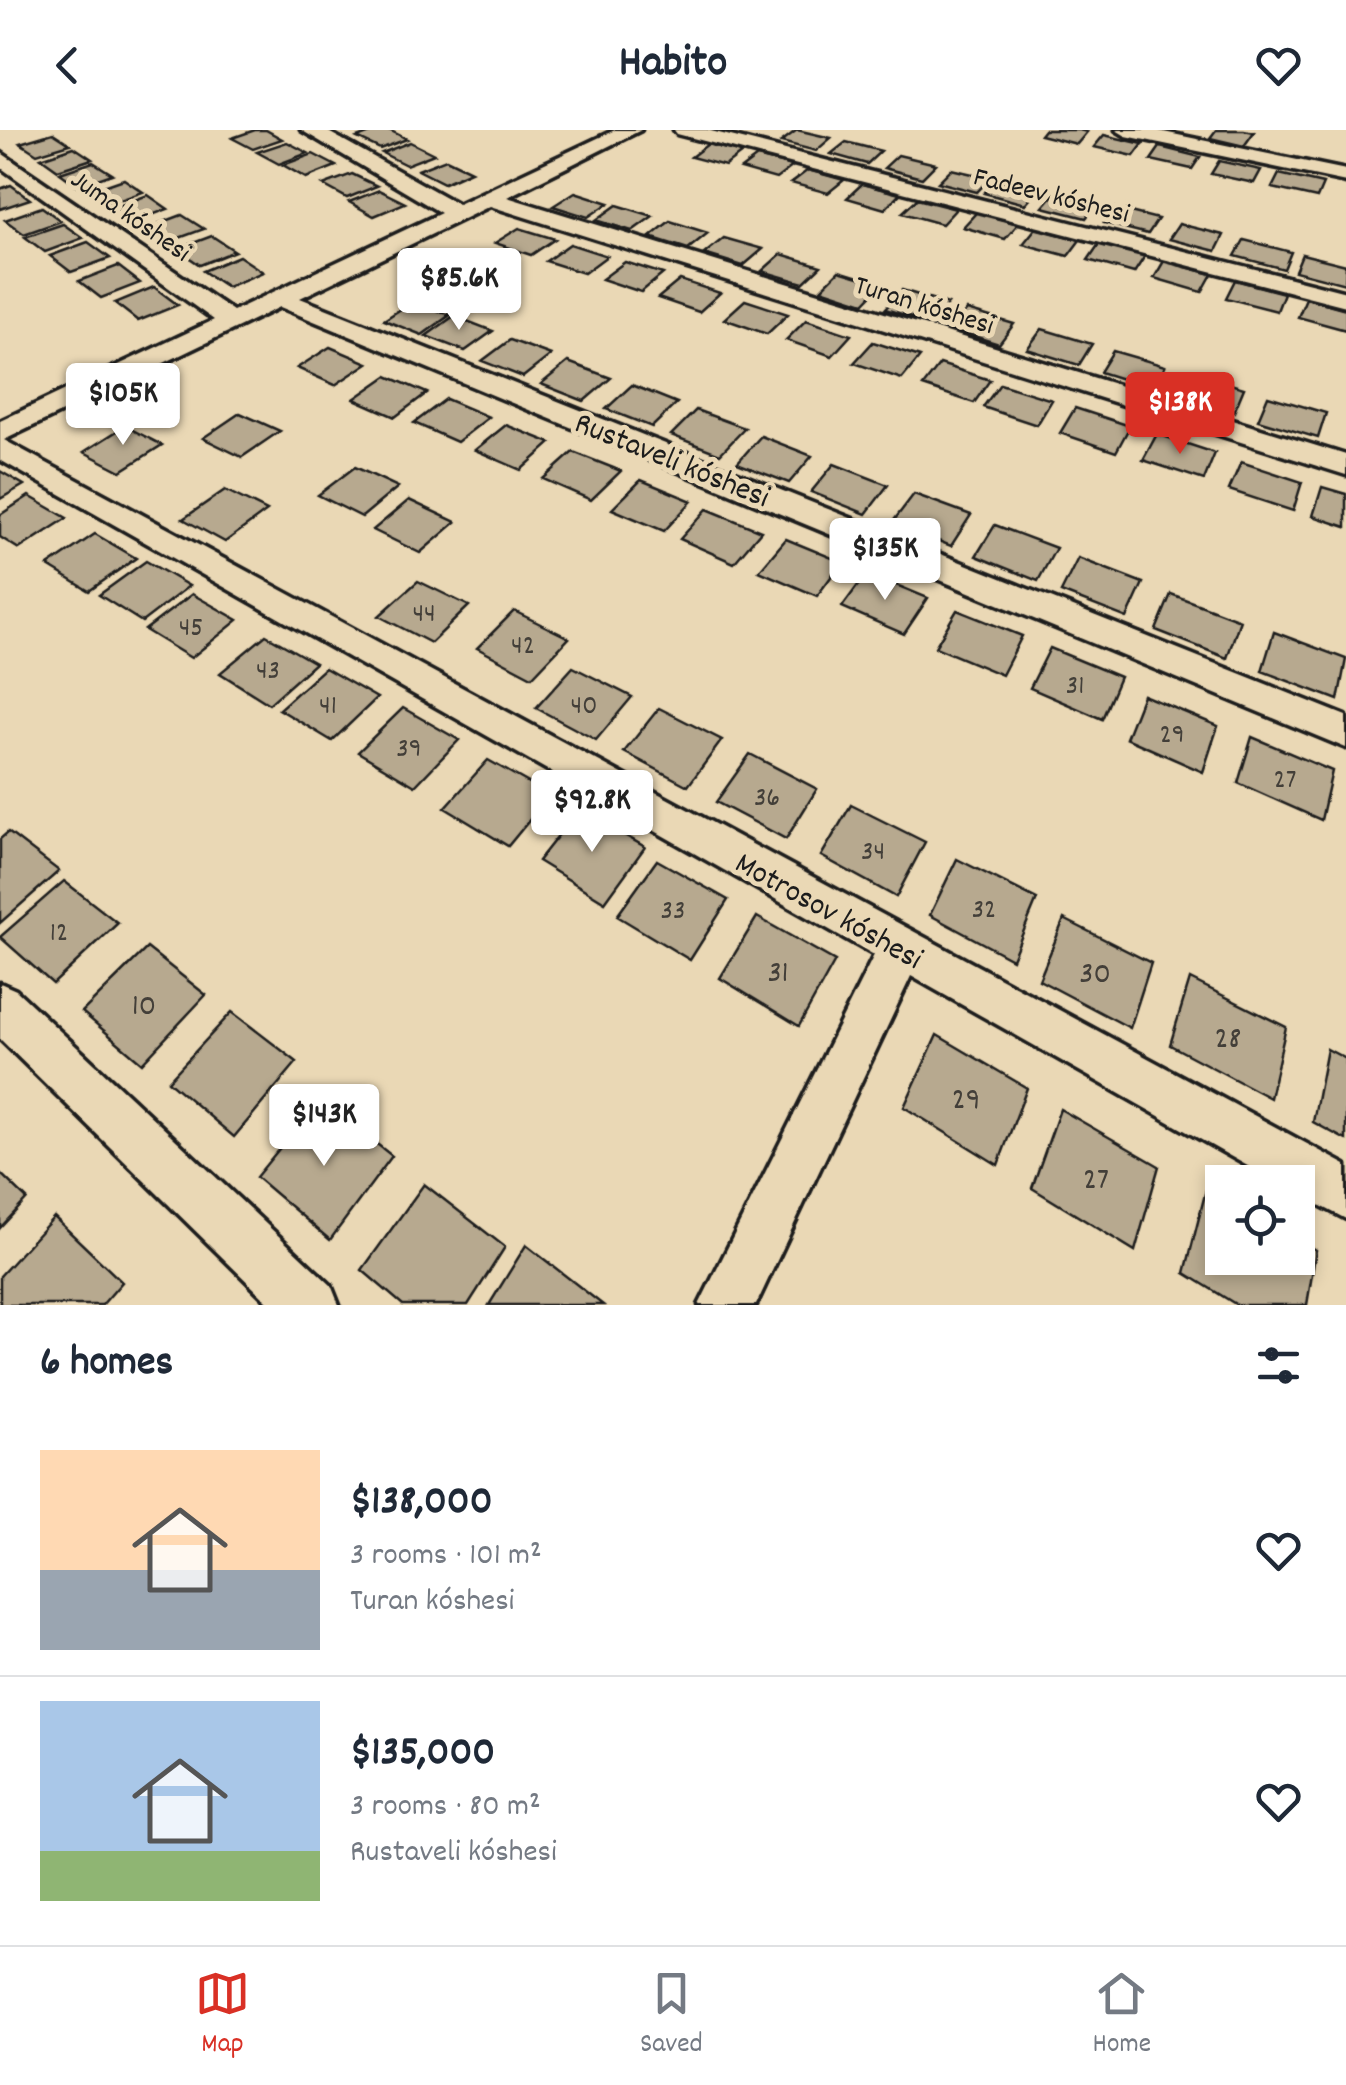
<!DOCTYPE html>
<meta charset="utf-8">
<style>
:root{--surface:#fff;--page:#f6f6f7;--text:#1f2937;--muted:#747a83;--line:#e0e1e3;--accent:#d93025}
body{margin:0;font-family:Dekko,sans-serif;background:var(--page);color:var(--text);height:100vh;display:flex;flex-direction:column;font-size:38px;white-space:nowrap}
*{box-sizing:border-box;margin:0}
p{font-size:32px;color:var(--muted)}
.icon{flex:none;width:55px;height:55px;fill:none;stroke:currentColor;stroke-width:2;stroke-linecap:round;stroke-linejoin:round}
.map{position:relative;height:1175px;overflow:hidden}
.side{display:flex;flex-direction:column;background:var(--surface);flex:1}
.side>*{flex:none}
.buttons{position:absolute;left:1205px;top:1035px;display:grid;gap:20px}
.buttons a{display:grid;place-items:center;width:110px;height:110px;border-radius:0px;background:var(--surface);box-shadow:0 5px 15px #0003;font-size:50px}
.price{position:absolute;translate:-50% -85px;padding:0 22px;border-radius:10px;background:#fff;color:#222;font-size:32px;line-height:65px;filter:drop-shadow(0 2px 5px #0008)}
.price::after{content:'';position:absolute;left:50%;top:60px;width:30px;height:22px;margin-left:-15px;background:inherit;clip-path:polygon(0 0,100% 0,50% 100%)}
.price.active{background:var(--accent);color:#fff}
ul{padding:0;list-style:none}
li{display:flex;align-items:center;gap:30px;height:250px;padding:0 40px}
li+li{border-top:2px solid var(--line)}
li span{display:grid;place-items:center;flex:none;width:280px;height:200px;border-radius:0px;color:#555}
li>.icon{margin-inline-start:auto}
span .icon{width:120px;height:120px;fill:#fffc;stroke-width:1}
li b{font-size:42px}
h2{display:flex;justify-content:space-between;align-items:center;height:120px;padding:0 40px;font-size:42px}
header{display:flex;justify-content:space-between;align-items:center;height:130px;padding:0 40px;background:var(--surface);font-size:45px;font-weight:800}
.tabs{display:flex;justify-content:space-around;align-items:center;height:140px;border-top:2px solid var(--line);background:var(--surface);font-size:28px;color:var(--muted)}
.tabs a{display:grid;justify-items:center;gap:5px}
.tabs .active{color:var(--accent)}
.map>svg:first-child{display:block}
.building{fill:#b7a98f;stroke:#1c1c1c;stroke-width:2.5}
.lines{fill:none;stroke-linecap:round;stroke-linejoin:round}
.minor-casing{stroke:#1c1c1c;stroke-width:7}
.minor{fill:#ead8b5;fill-rule:evenodd}
.labels{text-anchor:middle;stroke-width:10;stroke-linejoin:round;paint-order:stroke}
.far-street-label{font-size:28px;fill:#1c1c1c;stroke:#ead8b5}
.number-label{font-size:28px;fill:#433f39}
.street-label{font-size:32px;fill:#1c1c1c;stroke:#ead8b5}
.near-number-label{font-size:32px;fill:#433f39}
</style>
<header><svg class="icon" aria-label="back" viewBox="0 0 24 24"><path d="M15 5l-7 7 7 7"/></svg>Habito<svg class="icon" aria-label="heart" viewBox="0 0 24 24"><path d="M12 20l-8-8c-3-5 5-10 8-4 3-6 11-1 8 4z"/></svg></header>
<div class="map">
<svg width="1346" height="1175" viewBox="0 0 1346 1175">
<rect width="100%" height="100%" fill="#ead8b5"/>
<filter id="ink" filterUnits="userSpaceOnUse"><feTurbulence type="fractalNoise" baseFrequency=".01" numOctaves="2"/><feDisplacementMap in="SourceGraphic" scale="20" xChannelSelector="R" yChannelSelector="G"/><feConvolveMatrix kernelMatrix="1 2 1 2 8 2 1 2 1" color-interpolation-filters="sRGB"/></filter>
<g filter="url(#ink)">
<g class="building">
<polygon points="255,0 266,0 282,9 253,19 232,8"/>
<polygon points="378,0 389,0 407,9 380,19 357,8"/>
<polygon points="797,0 831,8 816,21 781,12"/>
<polygon points="1044,0 1079,0 1087,2 1077,14 1040,5"/>
<polygon points="1216,0 1244,0 1254,2 1244,16 1210,8"/>
<polygon points="53,3 70,14 37,24 20,13"/>
<polygon points="1104,5 1143,14 1134,26 1094,17"/>
<polygon points="287,12 308,23 279,34 257,22"/>
<polygon points="410,12 434,24 406,35 382,23"/>
<polygon points="846,12 881,21 867,34 831,24"/>
<polygon points="708,14 742,23 725,36 691,27"/>
<polygon points="74,17 92,29 58,40 41,28"/>
<polygon points="1160,17 1200,27 1192,39 1151,30"/>
<polygon points="313,24 336,36 306,48 283,35"/>
<polygon points="898,25 936,34 922,48 884,38"/>
<polygon points="757,27 793,36 776,49 741,39"/>
<polygon points="446,29 471,41 444,53 418,40"/>
<polygon points="1219,31 1261,40 1254,53 1211,44"/>
<polygon points="93,32 112,44 78,56 60,43"/>
<polygon points="951,39 990,48 977,62 938,52"/>
<polygon points="808,40 844,50 828,63 791,53"/>
<polygon points="352,44 377,56 347,68 323,55"/>
<polygon points="1279,44 1323,54 1317,68 1272,58"/>
<polygon points="124,49 143,62 109,74 89,61"/>
<polygon points="997,49 1037,60 1025,74 984,63"/>
<polygon points="862,54 900,64 885,79 847,68"/>
<polygon points="11,55 30,69 0,79 0,59"/>
<polygon points="379,60 405,73 374,86 349,72"/>
<polygon points="575,62 609,73 588,87 553,76"/>
<polygon points="1055,63 1097,74 1086,88 1043,77"/>
<polygon points="148,65 168,79 133,92 113,78"/>
<polygon points="917,69 956,79 942,94 902,83"/>
<polygon points="617,75 653,86 632,101 596,90"/>
<polygon points="42,77 61,91 24,104 5,90"/>
<polygon points="1114,78 1158,89 1148,104 1104,93"/>
<polygon points="977,82 1018,94 1005,109 963,97"/>
<polygon points="182,85 204,99 168,112 147,98"/>
<polygon points="670,91 708,103 688,119 650,107"/>
<polygon points="63,94 83,108 45,122 25,107"/>
<polygon points="1179,94 1224,105 1216,121 1169,109"/>
<polygon points="519,98 555,109 531,125 495,113"/>
<polygon points="1036,98 1080,110 1068,126 1023,114"/>
<polygon points="212,106 235,121 200,135 177,119"/>
<polygon points="724,108 763,119 743,136 704,124"/>
<polygon points="1244,110 1291,122 1284,139 1235,126"/>
<polygon points="88,112 110,128 71,142 50,126"/>
<polygon points="570,114 607,126 584,143 546,131"/>
<polygon points="1099,114 1145,126 1134,143 1088,130"/>
<polygon points="781,124 821,136 803,153 762,141"/>
<polygon points="1302,124 1346,135 1345,154 1295,141"/>
<polygon points="239,126 263,142 227,157 203,141"/>
<polygon points="1164,131 1212,144 1202,162 1154,148"/>
<polygon points="625,132 663,144 641,162 602,149"/>
<polygon points="118,136 140,153 101,168 79,151"/>
<polygon points="839,141 882,154 864,173 821,159"/>
<polygon points="680,150 720,163 699,182 658,168"/>
<polygon points="1235,150 1284,163 1277,181 1226,168"/>
<polygon points="154,157 178,175 138,191 115,173"/>
<polygon points="902,160 948,174 931,193 885,179"/>
<polygon points="1306,168 1346,179 1346,200 1298,187"/>
<polygon points="745,170 788,184 767,204 724,189"/>
<polygon points="413,171 450,185 422,205 384,190"/>
<polygon points="967,180 1014,194 999,214 951,199"/>
<polygon points="454,186 493,201 465,221 426,206"/>
<polygon points="806,190 851,205 832,226 786,210"/>
<polygon points="1042,199 1092,214 1079,235 1027,219"/>
<polygon points="510,210 551,225 523,247 482,231"/>
<polygon points="873,212 920,227 902,249 854,233"/>
<polygon points="330,217 368,233 335,255 297,238"/>
<polygon points="1113,221 1165,236 1154,259 1100,242"/>
<polygon points="568,232 611,248 584,271 541,254"/>
<polygon points="940,234 990,250 974,273 923,256"/>
<polygon points="1189,242 1244,258 1234,282 1177,264"/>
<polygon points="387,246 427,263 395,287 354,269"/>
<polygon points="1000,254 1052,270 1037,295 983,277"/>
<polygon points="632,255 677,273 652,297 606,279"/>
<polygon points="1268,266 1326,283 1318,308 1258,290"/>
<polygon points="446,269 489,287 457,312 414,293"/>
<polygon points="1075,278 1130,296 1116,322 1060,303"/>
<polygon points="696,280 745,298 720,324 671,305"/>
<polygon points="240,283 280,301 242,327 203,308"/>
<polygon points="506,295 551,313 521,340 475,320"/>
<polygon points="125,296 162,315 121,341 84,322"/>
<polygon points="1157,304 1215,323 1204,350 1143,330"/>
<polygon points="761,306 812,326 789,353 737,333"/>
<polygon points="573,322 621,341 591,370 543,349"/>
<polygon points="1241,332 1302,352 1293,381 1229,360"/>
<polygon points="834,334 888,355 866,384 811,362"/>
<polygon points="355,337 398,357 362,387 318,365"/>
<polygon points="0,341 24,355 0,369"/>
<polygon points="641,350 692,371 664,401 612,379"/>
<polygon points="1322,357 1346,364 1346,397 1313,386"/>
<polygon points="225,360 267,381 225,412 183,389"/>
<polygon points="914,364 971,385 951,416 892,393"/>
<polygon points="29,366 67,388 19,419 0,407 0,385"/>
<polygon points="409,370 456,392 420,423 373,400"/>
<polygon points="707,379 761,401 734,433 680,409"/>
<polygon points="995,395 1056,418 1038,451 976,426"/>
<polygon points="95,404 136,428 89,461 48,436"/>
<polygon points="786,409 842,432 817,466 759,441"/>
<polygon points="1078,428 1143,453 1127,488 1061,462"/>
<polygon points="146,431 189,456 142,492 99,465"/>
<polygon points="867,443 928,468 904,504 842,477"/>
<polygon points="418,451 469,476 431,513 379,486"/>
<polygon points="192,464 238,490 191,528 145,500"/>
<polygon points="1171,464 1240,490 1227,528 1156,500"/>
<polygon points="957,480 1022,506 1002,545 935,517"/>
<polygon points="514,481 569,508 532,547 477,518"/>
<polygon points="1274,502 1346,529 1338,570 1262,541"/>
<polygon points="266,505 315,533 269,574 220,543"/>
<polygon points="1050,518 1120,547 1102,589 1030,558"/>
<polygon points="573,537 632,567 596,610 536,578"/>
<polygon points="325,538 377,568 332,611 279,579"/>
<polygon points="1143,565 1218,596 1203,642 1126,608"/>
<polygon points="403,578 459,610 415,656 358,622"/>
<polygon points="659,578 722,610 688,656 624,622"/>
<polygon points="1252,607 1332,641 1321,690 1238,653"/>
<polygon points="750,624 817,659 786,709 716,672"/>
<polygon points="488,630 550,665 508,716 445,678"/>
<polygon points="851,675 925,712 896,767 821,726"/>
<polygon points="579,679 645,717 605,772 538,731"/>
<polygon points="8,702 59,741 0,793 0,709"/>
<polygon points="957,729 1037,769 1012,829 930,785"/>
<polygon points="657,730 728,770 690,830 617,786"/>
<polygon points="64,751 118,793 53,854 0,807"/>
<polygon points="757,787 835,831 799,896 720,848"/>
<polygon points="1064,789 1151,833 1130,898 1039,850"/>
<polygon points="147,818 206,865 142,933 82,882"/>
<polygon points="1190,849 1286,897 1270,968 1170,915"/>
<polygon points="232,882 297,932 234,1007 168,951"/>
<polygon points="937,905 1027,958 998,1035 904,977"/>
<polygon points="1327,919 1346,929 1346,1010 1313,992"/>
<polygon points="320,969 392,1026 330,1110 256,1047"/>
<polygon points="1060,979 1159,1036 1135,1121 1032,1058"/>
<polygon points="0,1043 27,1069 0,1098"/>
<polygon points="424,1054 505,1117 468,1175 403,1175 362,1140"/>
<polygon points="1207,1056 1222,1065 1222,1128 1298,1128 1298,1109 1316,1120 1307,1175 1237,1175 1185,1143"/>
<polygon points="54,1087 122,1152 102,1175 0,1175 0,1146"/>
<polygon points="526,1115 603,1175 489,1175"/>
</g>
<g class="lines">
<defs>
<g id="minor">
<polygon points="301,0 325,0 458,74 615,0 641,0 507,67 1346,325 1346,345 490,76 300,168 1346,586 1346,618 280,177 4,310 1346,1035 1346,1089 1298,1064 1298,1052 1276,1052 911,846 756,1175 699,1175 874,825 0,330 0,291 214,190 0,37 0,22 233,181 441,83"/>
<polygon points="674,0 707,0 1346,162 1346,176 677,4"/>
<polygon points="1116,0 1154,0 1346,40 1346,52 1126,6"/>
<polygon points="0,853 16,860 331,1155 339,1175 271,1175 0,909"/>
</g>
</defs>
<use href="#minor" class="minor-casing"/>
<use href="#minor" class="minor"/>
</g>
</g>
<g class="labels">
<g class="far-street-label">
<text transform="translate(1052 63) rotate(14)" y="10">Fadeev kóshesi</text>
<text transform="translate(132 84) rotate(35)" y="10">Juma kóshesi</text>
<text transform="translate(925 173) rotate(17)" y="10">Turan kóshesi</text>
</g>
<g class="number-label">
<text x="424" y="491">44</text>
<text x="191" y="505">45</text>
<text x="523" y="523">42</text>
<text x="268" y="548">43</text>
<text x="1075" y="563">31</text>
<text x="328" y="583">41</text>
<text x="584" y="583">40</text>
<text x="1172" y="612">29</text>
<text x="409" y="626">39</text>
<text x="1285" y="657">27</text>
<text x="767" y="675">36</text>
<text x="873" y="729">34</text>
<text x="984" y="787">32</text>
<text x="673" y="788">33</text>
<text x="59" y="810">12</text>
</g>
<g class="street-label">
<text transform="translate(673 328) rotate(22)" y="11">Rustaveli kóshesi</text>
<text transform="translate(830 779) rotate(29)" y="11">Motrosov kóshesi</text>
</g>
<g class="near-number-label">
<text x="778" y="851">31</text>
<text x="1095" y="852">30</text>
<text x="144" y="884">10</text>
<text x="1228" y="917">28</text>
<text x="966" y="978">29</text>
<text x="1096" y="1058">27</text>
</g>
</g>
</svg>
<div class="buttons">
<a><svg class="icon" aria-label="locate" viewBox="0 0 24 24"><circle cx="12" cy="12" r="6"/><path d="M12 2v4M12 18v4M2 12h4M18 12h4"/></svg></a>
</div>
<b class="price" style="left:459px;top:203px">$85.6K</b>
<b class="price" style="left:123px;top:318px">$105K</b>
<b class="price active" style="left:1180px;top:327px">$138K</b>
<b class="price" style="left:885px;top:473px">$135K</b>
<b class="price" style="left:592px;top:725px">$92.8K</b>
<b class="price" style="left:324px;top:1039px">$143K</b>
</div>
<section class="side">
<h2>6 homes<svg class="icon" aria-label="filters" viewBox="0 0 24 24"><path d="M4 7h16M4 17h16"/><circle cx="9" cy="7" r="2"/><circle cx="15" cy="17" r="2"/></svg></h2>
<ul>
<li><span style="background:linear-gradient(#ffd9b3 60%,#9aa5b1 0)"><svg class="icon" aria-label="home" viewBox="0 0 24 24"><path d="M3 11l9-7 9 7M6 9v11h12V9"/></svg></span><div><b>$138,000</b><p>3 rooms · 101 m²</p><p>Turan kóshesi</p></div><svg class="icon" aria-label="heart" viewBox="0 0 24 24"><path d="M12 20l-8-8c-3-5 5-10 8-4 3-6 11-1 8 4z"/></svg></li>
<li><span style="background:linear-gradient(#a9c7e8 75%,#8fb573 0)"><svg class="icon" aria-label="home" viewBox="0 0 24 24"><path d="M3 11l9-7 9 7M6 9v11h12V9"/></svg></span><div><b>$135,000</b><p>3 rooms · 80 m²</p><p>Rustaveli kóshesi</p></div><svg class="icon" aria-label="heart" viewBox="0 0 24 24"><path d="M12 20l-8-8c-3-5 5-10 8-4 3-6 11-1 8 4z"/></svg></li>
</ul>
</section>
<nav class="tabs">
<a class="active"><svg class="icon" aria-label="map" viewBox="0 0 24 24"><path d="M3 6l6-2 6 2 6-2v14l-6 2-6-2-6 2zM9 4v14M15 6v14"/></svg>Map</a>
<a><svg class="icon" aria-label="saved" viewBox="0 0 24 24"><path d="M7 4h10v16l-5-4-5 4z"/></svg>Saved</a>
<a><svg class="icon" aria-label="home" viewBox="0 0 24 24"><path d="M3 11l9-7 9 7M6 9v11h12V9"/></svg>Home</a>
</nav>
